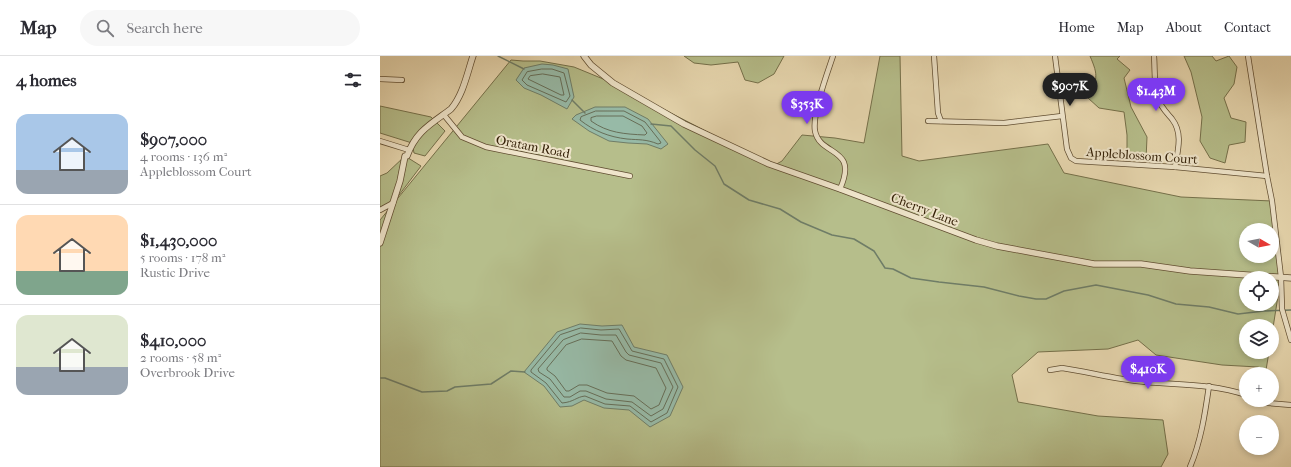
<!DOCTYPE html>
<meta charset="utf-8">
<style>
:root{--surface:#fff;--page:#f7f7f7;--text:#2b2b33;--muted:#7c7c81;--line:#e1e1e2;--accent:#7c3aed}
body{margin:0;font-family:"IM FELL French Canon",serif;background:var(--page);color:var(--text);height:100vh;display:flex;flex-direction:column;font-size:15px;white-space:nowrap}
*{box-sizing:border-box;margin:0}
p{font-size:13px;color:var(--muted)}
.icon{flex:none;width:22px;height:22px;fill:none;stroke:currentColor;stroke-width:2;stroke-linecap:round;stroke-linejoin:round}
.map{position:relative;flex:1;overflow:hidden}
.panel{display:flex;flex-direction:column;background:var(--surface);width:380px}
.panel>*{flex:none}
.needle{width:26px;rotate:99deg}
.fabs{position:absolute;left:859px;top:167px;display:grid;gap:8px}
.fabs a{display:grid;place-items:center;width:40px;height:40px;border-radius:50%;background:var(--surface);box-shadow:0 2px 6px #0003;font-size:20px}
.price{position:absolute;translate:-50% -34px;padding:0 9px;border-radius:14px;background:var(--accent);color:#fff;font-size:13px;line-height:26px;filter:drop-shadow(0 1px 2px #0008)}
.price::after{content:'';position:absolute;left:50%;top:24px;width:12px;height:9px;margin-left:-6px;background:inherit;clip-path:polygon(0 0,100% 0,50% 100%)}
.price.selected{background:#222;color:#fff}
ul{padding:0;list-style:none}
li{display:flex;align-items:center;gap:12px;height:100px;padding:0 16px}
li+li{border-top:1px solid var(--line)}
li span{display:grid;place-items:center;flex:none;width:112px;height:80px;border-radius:12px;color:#555}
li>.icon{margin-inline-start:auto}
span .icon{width:48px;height:48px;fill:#fffc;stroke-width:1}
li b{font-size:17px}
h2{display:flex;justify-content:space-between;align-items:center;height:48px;padding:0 16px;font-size:17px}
header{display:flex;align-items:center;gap:24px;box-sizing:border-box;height:56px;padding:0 20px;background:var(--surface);border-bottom:1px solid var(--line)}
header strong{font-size:19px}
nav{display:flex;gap:22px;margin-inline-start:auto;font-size:14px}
.search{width:280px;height:36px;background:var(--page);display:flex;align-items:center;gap:10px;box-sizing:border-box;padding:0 14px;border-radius:22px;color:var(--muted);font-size:15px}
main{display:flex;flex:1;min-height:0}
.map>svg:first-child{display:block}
.green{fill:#b6be8b;stroke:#75704a;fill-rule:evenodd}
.water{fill:#97baa7;stroke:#6f7d67}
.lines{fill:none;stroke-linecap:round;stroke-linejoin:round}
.shore{stroke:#666e58;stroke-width:1}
.stream{stroke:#6f7d67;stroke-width:1.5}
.minor-casing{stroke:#614e32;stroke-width:6}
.tertiary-casing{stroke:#614e32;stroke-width:7}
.minor{stroke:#efe5cb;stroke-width:4.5}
.tertiary{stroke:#efe5cb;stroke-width:5.5}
.labels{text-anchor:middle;stroke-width:4;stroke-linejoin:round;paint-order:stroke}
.street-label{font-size:13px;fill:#342108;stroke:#efe5cb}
</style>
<header>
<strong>Map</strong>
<div class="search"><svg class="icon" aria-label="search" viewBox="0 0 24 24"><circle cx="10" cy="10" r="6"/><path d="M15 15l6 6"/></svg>Search here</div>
<nav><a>Home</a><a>Map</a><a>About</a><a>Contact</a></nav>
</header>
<main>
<section class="panel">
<h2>4 homes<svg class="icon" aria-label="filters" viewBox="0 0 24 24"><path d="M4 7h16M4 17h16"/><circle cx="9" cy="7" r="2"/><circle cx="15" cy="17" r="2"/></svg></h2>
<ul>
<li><span style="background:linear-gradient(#a9c7e8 70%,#9aa5b1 0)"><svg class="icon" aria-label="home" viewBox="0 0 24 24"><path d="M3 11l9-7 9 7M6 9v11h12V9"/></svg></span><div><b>$907,000</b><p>4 rooms · 136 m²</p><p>Appleblossom Court</p></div></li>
<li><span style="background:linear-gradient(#ffd9b3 70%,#7fa58c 0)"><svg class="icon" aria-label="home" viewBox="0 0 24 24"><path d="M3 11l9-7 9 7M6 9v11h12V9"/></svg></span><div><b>$1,430,000</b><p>5 rooms · 178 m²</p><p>Rustic Drive</p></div></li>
<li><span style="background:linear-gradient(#dfe7d0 65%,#9aa5b1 0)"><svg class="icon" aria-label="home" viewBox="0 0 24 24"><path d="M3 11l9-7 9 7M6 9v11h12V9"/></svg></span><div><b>$410,000</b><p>2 rooms · 58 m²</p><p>Overbrook Drive</p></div></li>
</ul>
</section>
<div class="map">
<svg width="911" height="411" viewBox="0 0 911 411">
<rect width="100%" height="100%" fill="#e7d7af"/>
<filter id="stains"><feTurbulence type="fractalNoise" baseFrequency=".005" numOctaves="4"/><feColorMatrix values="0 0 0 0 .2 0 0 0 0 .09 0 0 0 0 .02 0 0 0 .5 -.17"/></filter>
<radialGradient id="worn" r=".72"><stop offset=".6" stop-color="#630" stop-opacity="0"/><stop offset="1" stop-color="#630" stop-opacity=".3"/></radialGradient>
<g class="green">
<polygon points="304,0 404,0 394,18 378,27 365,24 358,6 331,9 314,7"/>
<path d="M500,0H520L522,100L539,105L668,88L684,117L801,141L892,145L901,221L892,278V270H866V296H889L886,314L878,311L842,309L776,299L758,284L728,293L658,296L632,319L638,346L718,360L783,364L788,398L781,411H0V164L131,4L143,5H160L194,11L233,27L393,110L402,105L422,79L455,82L484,87ZM866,174H892V200H866ZM866,222H892V248H866Z"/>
<path d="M710,0H740L737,3L750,14L744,22L751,51L767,81L766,104H758L747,101V79L744,56L719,52L708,42C717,22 719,21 710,0Z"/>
<polygon points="804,0 832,0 836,5 849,0 857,11 854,28 844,42 851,62 866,66 865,86 849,89 845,107 830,102 820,85 822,61 811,16"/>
<polygon points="0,50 51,61 65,75 45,100 34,97 32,87 0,77"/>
<polygon points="25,100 41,110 13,147 0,154 0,120 7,117"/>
</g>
<g class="water">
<polygon points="162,8 173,9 188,13 194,41 187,53 161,39 144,32 136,24 144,12"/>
<polygon points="215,51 245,51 268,63 288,88 281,93 267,88 248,87 229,85 209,75 192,63 196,59"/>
<polygon points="200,268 222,270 242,269 254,291 287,299 303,331 290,360 270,371 249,354 224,352 204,344 192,350 180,351 164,330 144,316 177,276"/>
</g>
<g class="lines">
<g class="shore">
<polygon points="162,13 172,13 184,17 190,40 186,46 147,29 142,24 147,16"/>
<polygon points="163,18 180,21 184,39 181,39 148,23 150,20"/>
<path d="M216,55H244L265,66L280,85L281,87L278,88C266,83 259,84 247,83C229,81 214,75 200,64L201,61Z"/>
<path d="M217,60H243L262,70L267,77L265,79C244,78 228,77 211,65V62Z"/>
<path d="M201,272L221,274L239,273L252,295L284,303L298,331L287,357L271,366L250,350L225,348L205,340C196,341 194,346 182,347L166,327L151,316V314L180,279Z"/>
<polygon points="201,277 221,279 236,279 246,296 249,299 281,307 293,331 283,353 271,360 252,346 226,343 206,335 200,335 190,341 184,341 170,323 159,316 158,313 183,284"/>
<polygon points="202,283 232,285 241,300 246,304 276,312 286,332 279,349 271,353 254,340 227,337 207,329 199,329 189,335 186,335 175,320 167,314 167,312 186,289"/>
</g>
<g class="stream">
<polyline points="118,0 144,13"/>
<polyline points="192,44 205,57"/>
<polyline points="271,68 291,70 315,94 335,110 344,128 369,144 400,153 421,166 452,179 474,183 494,195 505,212 513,213 531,222 559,226 604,231 639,240 656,243 666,243 684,235 716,229 768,239 796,248 829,251 858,258 884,255 911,254"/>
<polyline points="0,322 5,322 42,336 67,335 75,331 111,328 131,315 145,316"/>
</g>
<defs>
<g id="minor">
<path d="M453,0C447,18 432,58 435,75C440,101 479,90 460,133"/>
<polyline points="554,0 558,57 561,65"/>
<polyline points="675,0 687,93 691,102 696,105 795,111 887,120"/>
<path d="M774,0C775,13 774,28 777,40C779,49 786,56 792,63C803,77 798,94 795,111"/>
<polyline points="868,0 887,120 892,145 901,221 902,253 911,284"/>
<polyline points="0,23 22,24"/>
<polyline points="64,59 82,81 106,91 250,120"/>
<polyline points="548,65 624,67 682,60"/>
<polyline points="0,85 29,94"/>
<polyline points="0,154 13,147"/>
<path d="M670,314L682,312C709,316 738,324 766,326C800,329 833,328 866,339"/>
<polyline points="877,344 888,347 911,349"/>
<path d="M810,411C821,385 825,358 829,330"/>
</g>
<g id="tertiary">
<polyline points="204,0 211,9 233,27 304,68 389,108 460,133 596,184 617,190 714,208 761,208 810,215 911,222"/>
<path d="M0,187L20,125L25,100H27C36,75 51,68 71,53C83,39 87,18 93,0"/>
</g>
</defs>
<use href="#minor" class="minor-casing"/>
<use href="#tertiary" class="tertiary-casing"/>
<use href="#minor" class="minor"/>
<use href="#tertiary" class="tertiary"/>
</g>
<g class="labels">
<g class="street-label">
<text transform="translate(153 90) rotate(11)" y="5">Oratam Road</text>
<text transform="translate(762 99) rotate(4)" y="5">Appleblossom Court</text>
<text transform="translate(545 153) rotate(21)" y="5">Cherry Lane</text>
</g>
</g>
<rect width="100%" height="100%" filter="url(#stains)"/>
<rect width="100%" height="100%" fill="url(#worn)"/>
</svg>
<div class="fabs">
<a><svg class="needle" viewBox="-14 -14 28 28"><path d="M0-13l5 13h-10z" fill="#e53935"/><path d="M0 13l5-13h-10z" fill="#7c7c81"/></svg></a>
<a><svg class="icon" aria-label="locate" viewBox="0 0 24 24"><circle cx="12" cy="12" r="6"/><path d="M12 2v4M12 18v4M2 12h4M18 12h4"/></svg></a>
<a><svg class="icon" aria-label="layers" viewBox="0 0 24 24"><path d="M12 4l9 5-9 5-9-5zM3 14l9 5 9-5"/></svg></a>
<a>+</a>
<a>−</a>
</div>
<b class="price selected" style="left:690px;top:51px">$907K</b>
<b class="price" style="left:776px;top:56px">$1.43M</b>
<b class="price" style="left:427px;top:69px">$353K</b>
<b class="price" style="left:768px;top:334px">$410K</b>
</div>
</main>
